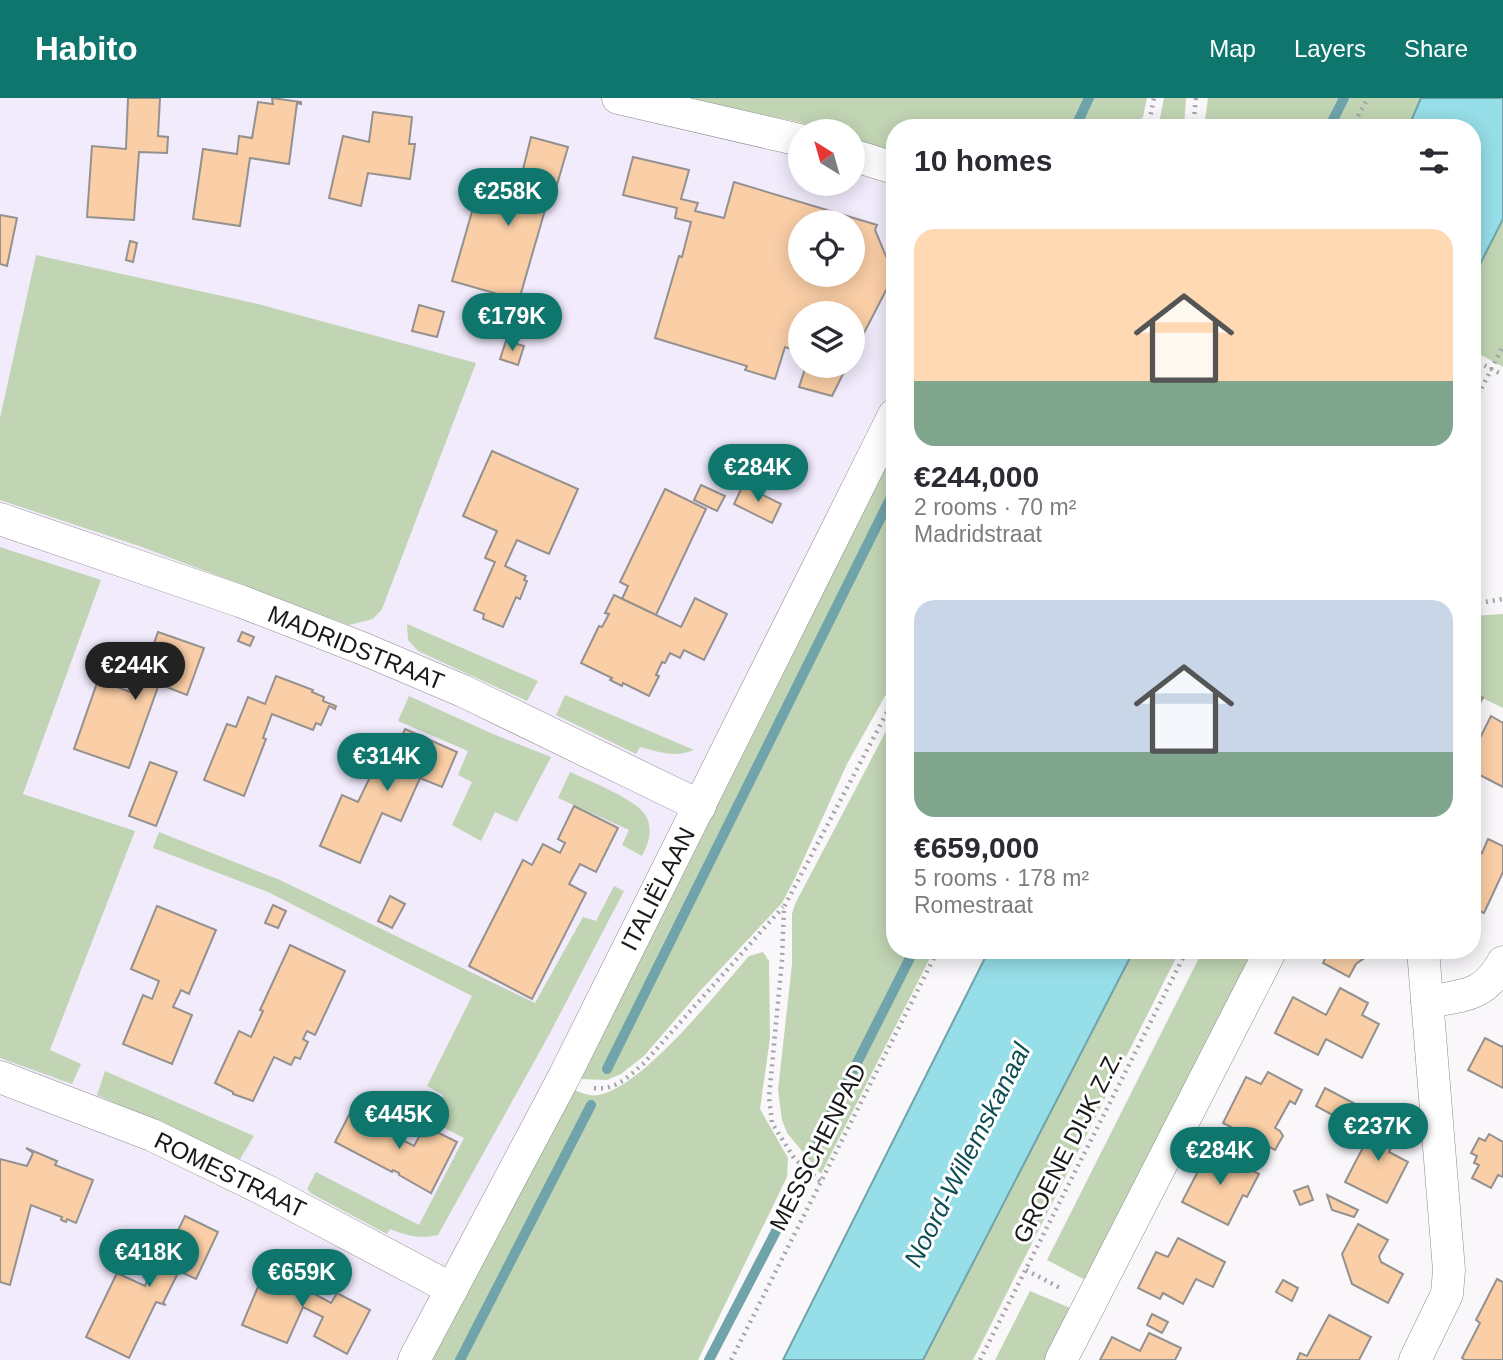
<!DOCTYPE html>
<meta charset="utf-8">
<style>
:root{--surface:#fff;--page:#f2f2f3;--text:#2b2b33;--muted:#7c7c81;--accent:#0f766e}
body{margin:0;font-family:Helvetica,sans-serif;background:var(--page);color:var(--text);height:100vh;display:flex;flex-direction:column;font-size:26px;white-space:nowrap}
*{box-sizing:border-box;margin:0}
p{font-size:23px;color:var(--muted)}
.icon{flex:none;width:38px;height:38px;fill:none;stroke:currentColor;stroke-width:2;stroke-linecap:round;stroke-linejoin:round}
.map{position:relative;flex:1;overflow:hidden}
.details{position:absolute;left:886px;top:21px;width:595px;height:840px;display:flex;flex-direction:column;background:var(--surface);border-radius:28px;box-shadow:0 4px 18px #0003}
.details>*{flex:none}
.needle{width:46px;rotate:323deg}
.buttons{position:absolute;left:788px;top:21px;display:grid;gap:14px}
.buttons a{display:grid;place-items:center;width:77px;height:77px;border-radius:50%;background:var(--surface);box-shadow:0 4px 18px #0003;font-size:35px}
.price{position:absolute;translate:-50% -60px;padding:0 16px;border-radius:24px;background:var(--accent);color:#fff;font-size:23px;line-height:46px;filter:drop-shadow(0 2px 4px #0008)}
.price::after{content:'';position:absolute;left:50%;top:42px;width:21px;height:16px;margin-left:-10px;background:inherit;clip-path:polygon(0 0,100% 0,50% 100%)}
.price.active{background:#222;color:#fff}
ul{padding:0;list-style:none}
li{display:grid;align-content:center;gap:14px;height:371px;padding:0 28px}
li span{display:grid;place-items:center;height:217px;border-radius:21px;color:#555}
li>.icon{margin-inline-start:auto}
span .icon{width:126px;height:126px;fill:#fffc;stroke-width:1}
li b{font-size:30px}
h2{display:flex;justify-content:space-between;align-items:center;height:84px;padding:0 28px;font-size:30px}
header{display:flex;align-items:center;gap:42px;box-sizing:border-box;height:98px;padding:0 35px;background:var(--accent);color:#fff}
header strong{font-size:33px}
nav{display:flex;gap:38px;margin-inline-start:auto;font-size:24px}
.map>svg:first-child{display:block}
.industrial{fill:#f1ebfc;fill-rule:evenodd}
.green{fill:#c1d5b4}
.water{fill:#96dee8;stroke:#70a3aa;stroke-width:2}
.lines{fill:none;stroke-linecap:round;stroke-linejoin:round}
.stream{stroke:#70a3aa;stroke-width:10}
.building{fill:#facea6;stroke:#94918f;stroke-width:2;fill-rule:evenodd}
.minor-casing{stroke:#8d8c8f;stroke-width:33}
.path{stroke:#a4a3a5;stroke-width:4.5;stroke-dasharray:2 5;stroke-linecap:butt}
.minor{stroke:#fff;stroke-width:32}
.labels{text-anchor:middle;stroke-width:6;stroke-linejoin:round;paint-order:stroke}
.street-label{font-size:24px;fill:#19191a;stroke:#fff}
.water-label{font-size:26px;font-style:italic;fill:#0d4e55;stroke:#fff}
</style>
<header>
<strong>Habito</strong>
<nav><a>Map</a><a>Layers</a><a>Share</a></nav>
</header>
<div class="map">
<svg width="1503" height="1262" viewBox="0 0 1503 1262">
<rect width="100%" height="100%" fill="#f9f7fa"/>
<path class="industrial" d="M0,0H618L800,42V86H852V57L894,70V317L414,1262H0ZM800,124H852V177H800ZM800,215H852V268H800Z"/>
<g class="green">
<polygon points="684,0 1147,0 1143,19 1132,30 894,30 894,53 852,41 852,33 827,33 798,24"/>
<polygon points="1164,0 1186,0 1184,30 1158,30"/>
<polygon points="1208,0 1421,0 1408,30 1204,30"/>
<polygon points="1503,121 1503,269 1472,252 1472,182"/>
<polygon points="36,157 258,206 476,265 382,511 373,521 349,527 139,448 0,402 0,320"/>
<polygon points="894,351 894,582 847,666 795,780 782,805 700,893 644,958 621,976 607,982 577,981"/>
<polygon points="0,449 101,482 23,696 135,733 50,952 81,966 72,986 0,960"/>
<polygon points="1503,516 1503,610 1472,595 1472,518"/>
<polygon points="407,526 538,583 527,603 418,553 408,542"/>
<path d="M565,597L694,652C674,660 660,654 640,649L636,656L556,617Z"/>
<polygon points="409,598 493,636 551,659 517,724 495,714 481,743 452,727 472,684 458,677 468,653 398,623"/>
<polygon points="894,618 894,852 934,852 821,1076 787,1035 782,1022 778,992 792,866 792,816 795,806"/>
<path d="M570,674C589,683 640,702 647,720C653,734 648,746 642,758L622,747L629,732L558,700Z"/>
<path d="M159,734L280,782L535,905L583,819L596,823L614,788L624,793L549,937L438,1137C420,1141 407,1138 390,1131L387,1136L312,1096L307,1091L316,1074L419,1127L464,1040L431,1023L443,997L427,988L472,898L268,794L153,750Z"/>
<polygon points="1134,852 1180,852 973,1262 923,1262"/>
<polygon points="1203,852 1259,852 1089,1184 1047,1162"/>
<path d="M763,854L769,863L770,940L760,1011L788,1060L787,1079L698,1262H431L572,991C579,994 591,999 598,997C643,989 717,894 749,858Z"/>
<polygon points="105,973 254,1038 240,1061 97,997"/>
<polygon points="1030,1193 1075,1212 1049,1262 995,1262"/>
</g>
<g class="water">
<polygon points="1421,0 1503,0 1503,121 1472,182 1472,30 1408,30"/>
<polygon points="989,852 1134,852 923,1262 783,1262"/>
</g>
<g class="lines">
<g class="stream">
<polyline points="1075,30 1089,0"/>
<polyline points="1329,30 1344,0"/>
<polyline points="607,971 894,393"/>
<polyline points="818,1042 914,852"/>
<polyline points="460,1262 591,1007"/>
<polyline points="709,1262 800,1087"/>
</g>
</g>
<g class="building">
<polygon points="128,0 160,0 158,38 168,39 167,55 139,54 134,122 87,119 92,48 126,51"/>
<polygon points="272,0 301,4 301,6 297,5 289,66 250,60 240,128 193,121 203,51 237,56 239,38 252,40 258,4 273,6"/>
<polygon points="373,14 412,19 409,46 415,46 410,81 368,75 361,108 329,100 343,38 369,44"/>
<polygon points="531,39 568,49 556,90 536,84 529,108 545,112 519,202 452,183 478,93 515,104"/>
<path d="M633,59L689,72L681,101L698,105L695,113L724,120L734,84L877,127L875,132L891,170L894,171V177L852,258V215H800V254L785,249L775,281L745,272L747,268L655,240L679,158L682,159L691,124L675,120L677,110L623,97ZM800,124H852V177H800Z"/>
<polygon points="0,117 17,120 7,168 0,166"/>
<polygon points="130,143 137,145 133,164 126,162"/>
<polygon points="419,207 444,214 437,239 412,233"/>
<polygon points="506,243 524,248 518,267 500,261"/>
<polygon points="806,268 847,268 832,298 799,289"/>
<polygon points="492,353 578,391 549,456 517,442 505,468 526,478 524,482 527,483 520,501 516,499 503,529 483,521 484,516 474,512 495,464 485,460 497,433 463,418"/>
<polygon points="701,387 725,398 717,413 694,402"/>
<polygon points="743,387 781,406 772,425 734,406"/>
<polygon points="665,391 706,411 656,517 622,501 628,488 620,484"/>
<polygon points="614,497 681,529 695,500 727,516 704,562 684,552 680,560 670,555 665,565 662,564 656,577 659,578 649,598 623,585 622,588 610,582 612,580 581,565 599,528 602,529 609,516 605,515"/>
<polygon points="158,534 204,550 187,597 159,586 129,670 74,651 98,582 136,596"/>
<polygon points="242,534 254,539 250,548 238,543"/>
<polygon points="276,578 313,592 312,594 324,599 323,603 336,608 335,611 329,608 321,627 316,625 313,632 272,616 263,640 266,641 244,698 204,682 227,626 236,629 248,599 265,606"/>
<polygon points="1472,594 1483,600 1477,610 1472,608"/>
<polygon points="1491,618 1503,625 1503,689 1476,675 1480,667 1475,650"/>
<polygon points="405,631 457,654 442,689 420,680 401,723 382,715 360,765 320,748 342,697 358,704 383,652 394,657"/>
<polygon points="150,664 177,674 156,728 129,718"/>
<polygon points="574,708 618,730 596,774 580,766 569,786 586,795 532,901 469,868 523,762 532,767 543,746 560,755 565,745 558,741"/>
<polygon points="1488,741 1503,748 1503,774 1484,815 1472,810 1472,751 1482,755"/>
<polygon points="390,798 405,806 392,830 378,823"/>
<polygon points="273,807 286,813 278,830 265,825"/>
<polygon points="157,808 216,832 189,896 181,892 173,909 192,917 172,966 123,946 143,897 152,901 159,883 131,871"/>
<polygon points="290,847 345,873 315,937 307,933 303,941 308,944 300,961 295,959 291,967 274,959 253,1003 233,996 233,994 215,985 239,933 251,939 263,913 260,912"/>
<polygon points="1329,852 1376,852 1356,866 1349,879 1323,865"/>
<polygon points="1340,890 1368,905 1362,917 1379,926 1362,960 1326,941 1318,957 1275,935 1293,899 1326,917"/>
<polygon points="1485,940 1502,949 1503,947 1503,990 1468,972"/>
<polygon points="1268,974 1302,992 1295,1006 1290,1003 1275,1030 1280,1033 1283,1038 1275,1052 1246,1037 1240,1036 1241,1034 1223,1025 1246,979 1261,986"/>
<polygon points="1325,990 1359,1008 1349,1026 1316,1008"/>
<polygon points="350,1015 414,1048 425,1028 457,1044 431,1095 399,1077 399,1075 393,1072 392,1074 335,1044"/>
<polygon points="1374,1019 1400,1032 1389,1054 1408,1064 1387,1105 1345,1084 1371,1034 1367,1032"/>
<polygon points="1489,1036 1503,1044 1503,1079 1498,1077 1491,1090 1472,1080 1479,1067 1474,1065 1477,1058 1471,1055 1479,1040 1485,1043"/>
<polygon points="26,1050 57,1063 55,1067 93,1082 76,1125 67,1121 66,1124 61,1122 62,1119 31,1107 10,1187 0,1184 0,1061 27,1068 33,1055"/>
<polygon points="1210,1050 1259,1076 1247,1099 1243,1097 1228,1127 1182,1104"/>
<polygon points="1308,1088 1313,1102 1300,1107 1294,1093"/>
<polygon points="1327,1097 1358,1112 1354,1119 1332,1112"/>
<polygon points="185,1118 218,1134 196,1181 179,1173 163,1205 166,1207 156,1204 129,1260 86,1239 117,1175 145,1188 156,1161 163,1163"/>
<polygon points="1358,1126 1388,1142 1379,1158 1381,1164 1403,1176 1388,1205 1352,1186 1342,1156"/>
<polygon points="1178,1140 1225,1164 1213,1189 1196,1181 1183,1206 1163,1195 1160,1201 1138,1190 1156,1154 1168,1159"/>
<polygon points="270,1160 313,1182 309,1193 331,1205 337,1195 370,1212 347,1256 314,1238 323,1219 303,1209 287,1245 242,1227"/>
<polygon points="1497,1181 1503,1184 1503,1262 1465,1262 1462,1260 1480,1225 1476,1222"/>
<polygon points="1283,1182 1298,1190 1292,1203 1276,1194"/>
<polygon points="1152,1216 1168,1224 1162,1235 1147,1227"/>
<polygon points="1329,1217 1371,1239 1359,1262 1297,1262 1300,1255 1307,1258"/>
<polygon points="1149,1235 1181,1250 1175,1262 1100,1262 1112,1239 1140,1253"/>
</g>
<g class="lines">
<defs>
<g id="minor">
<polyline points="618,0 800,42"/>
<polyline points="852,57 894,70"/>
<polyline points="0,421 240,503 364,551 463,593 700,708"/>
<path d="M1427,904C1464,897 1484,899 1503,864"/>
<polyline points="0,979 152,1037 269,1094 452,1191"/>
<polyline points="414,1262 564,979 894,317"/>
<polyline points="1061,1262 1271,852"/>
<polyline points="1415,1262 1447,1196 1449,1172 1423,852"/>
</g>
</defs>
<use href="#minor" class="minor-casing"/>
<g class="path">
<polyline points="1148,30 1154,0"/>
<polyline points="1193,30 1196,0"/>
<polyline points="1351,30 1368,0"/>
<polyline points="1472,261 1503,277"/>
<polyline points="1472,309 1503,248"/>
<polyline points="1472,506 1503,501"/>
<path d="M594,990C615,993 629,978 644,965L783,809"/>
<polyline points="820,1083 794,1060 772,1025 769,999 782,862 784,809 894,601"/>
<polyline points="1026,1172 1062,1191"/>
<polyline points="731,1262 938,852"/>
<polyline points="980,1262 1187,852"/>
</g>
<use href="#minor" class="minor"/>
</g>
<g class="labels">
<g class="street-label">
<text transform="translate(356 550) rotate(22)" y="8">MADRIDSTRAAT</text>
<text transform="translate(658 791) rotate(-63)" y="8">ITALIËLAAN</text>
<text transform="translate(818 1049) rotate(-63)" y="8">MESSCHENPAD</text>
<text transform="translate(1068 1049) rotate(-63)" y="8">GROENE DIJK Z.Z.</text>
<text transform="translate(230 1077) rotate(26)" y="8">ROMESTRAAT</text>
</g>
<g class="water-label">
<text transform="translate(967 1057) rotate(-63)" y="9">Noord-Willemskanaal</text>
</g>
</g>
</svg>
<div class="buttons">
<a><svg class="needle" viewBox="-14 -14 28 28"><path d="M0-13l5 13h-10z" fill="#e53935"/><path d="M0 13l5-13h-10z" fill="#7c7c81"/></svg></a>
<a><svg class="icon" aria-label="locate" viewBox="0 0 24 24"><circle cx="12" cy="12" r="6"/><path d="M12 2v4M12 18v4M2 12h4M18 12h4"/></svg></a>
<a><svg class="icon" aria-label="layers" viewBox="0 0 24 24"><path d="M12 4l9 5-9 5-9-5zM3 14l9 5 9-5"/></svg></a>
</div>
<b class="price" style="left:508px;top:130px">€258K</b>
<b class="price" style="left:512px;top:255px">€179K</b>
<b class="price" style="left:758px;top:406px">€284K</b>
<b class="price active" style="left:135px;top:604px">€244K</b>
<b class="price" style="left:387px;top:695px">€314K</b>
<b class="price" style="left:399px;top:1053px">€445K</b>
<b class="price" style="left:1378px;top:1065px">€237K</b>
<b class="price" style="left:1220px;top:1089px">€284K</b>
<b class="price" style="left:149px;top:1191px">€418K</b>
<b class="price" style="left:302px;top:1211px">€659K</b>
<section class="details">
<h2>10 homes<svg class="icon" aria-label="filters" viewBox="0 0 24 24"><path d="M4 7h16M4 17h16"/><circle cx="9" cy="7" r="2"/><circle cx="15" cy="17" r="2"/></svg></h2>
<ul>
<li><span style="background:linear-gradient(#ffd9b3 70%,#7fa58c 0)"><svg class="icon" aria-label="home" viewBox="0 0 24 24"><path d="M3 11l9-7 9 7M6 9v11h12V9"/></svg></span><div><b>€244,000</b><p>2 rooms · 70 m²</p><p>Madridstraat</p></div></li>
<li><span style="background:linear-gradient(#c9d6e8 70%,#7fa58c 0)"><svg class="icon" aria-label="home" viewBox="0 0 24 24"><path d="M3 11l9-7 9 7M6 9v11h12V9"/></svg></span><div><b>€659,000</b><p>5 rooms · 178 m²</p><p>Romestraat</p></div></li>
</ul>
</section>
</div>
